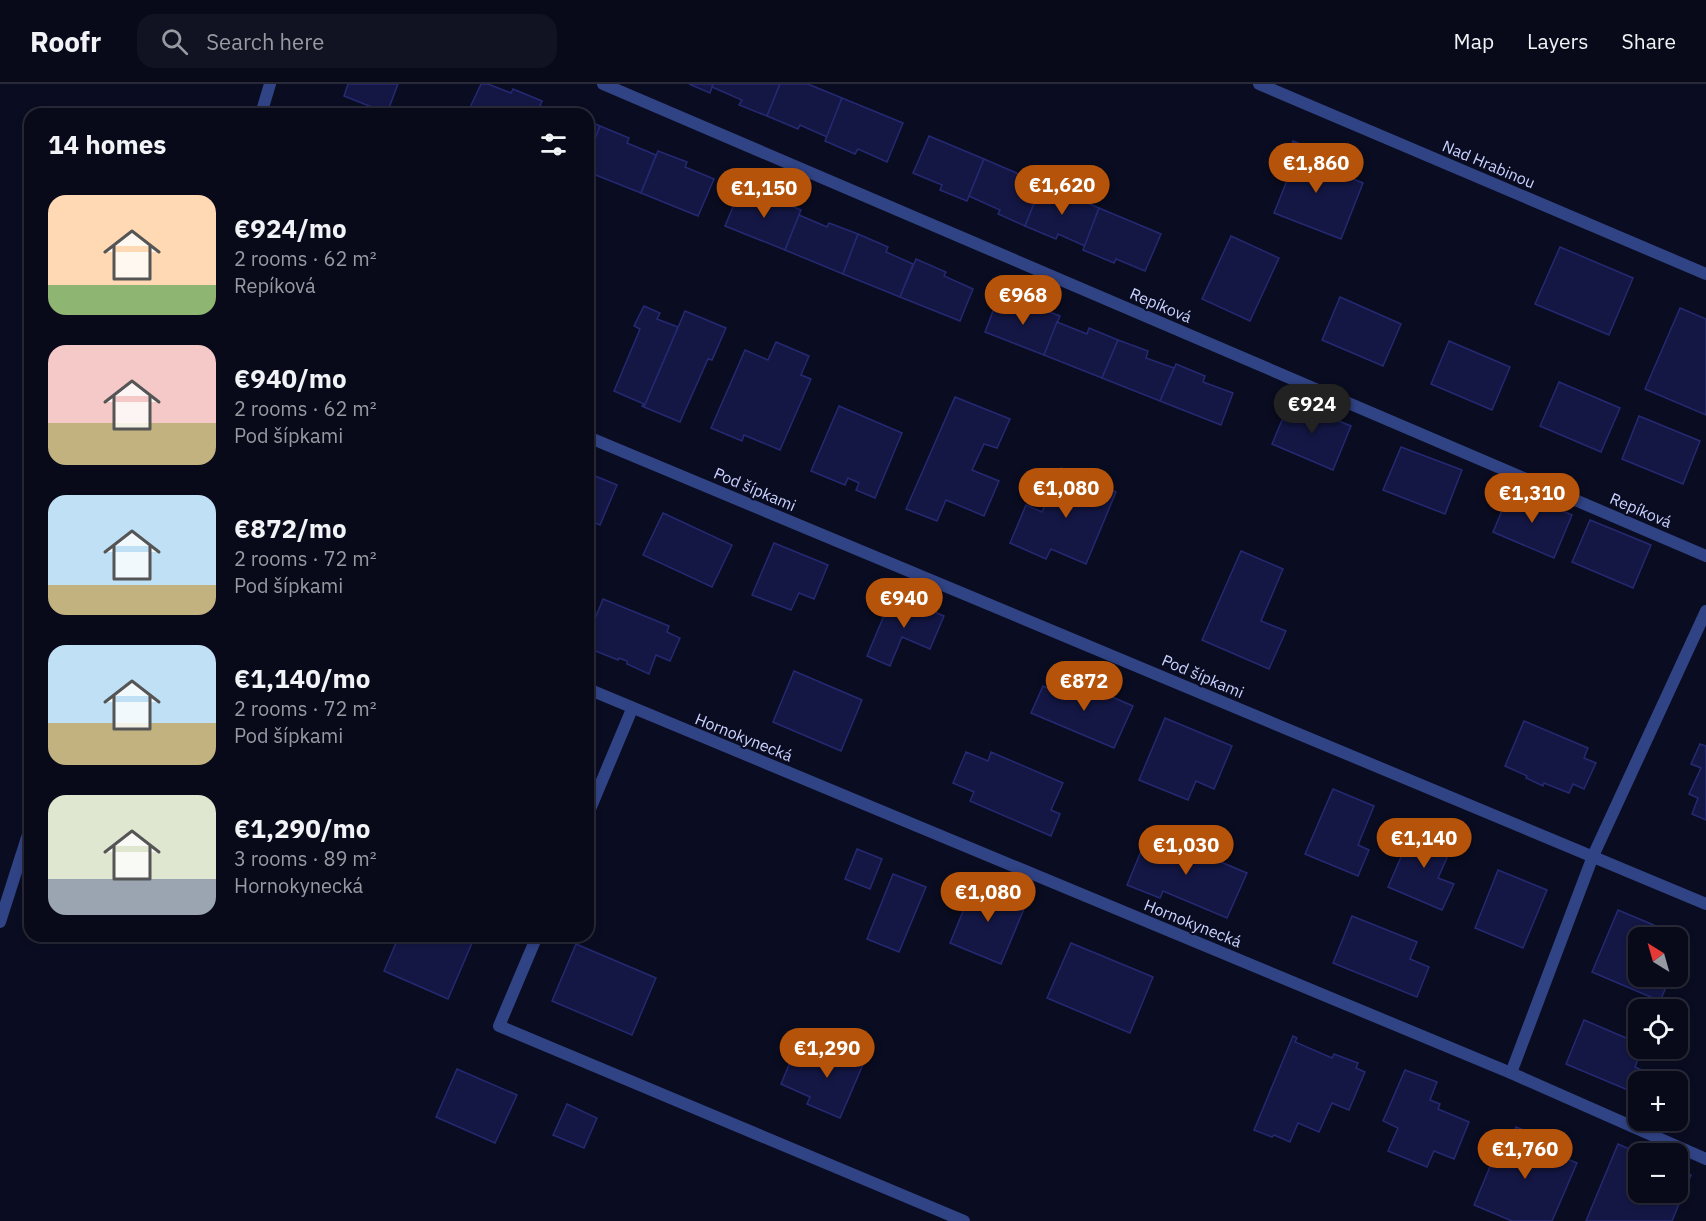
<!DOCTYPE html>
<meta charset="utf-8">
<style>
:root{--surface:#080919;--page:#111222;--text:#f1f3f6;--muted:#989aa2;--line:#292a38;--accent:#b45309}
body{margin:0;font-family:"IBM Plex Sans",sans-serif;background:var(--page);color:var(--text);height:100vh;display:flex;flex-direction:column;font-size:22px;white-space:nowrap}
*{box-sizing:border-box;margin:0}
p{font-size:20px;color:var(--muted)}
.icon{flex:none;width:33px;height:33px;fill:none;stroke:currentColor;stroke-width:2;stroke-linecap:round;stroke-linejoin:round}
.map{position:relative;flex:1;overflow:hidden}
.sheet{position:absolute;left:24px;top:24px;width:570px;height:834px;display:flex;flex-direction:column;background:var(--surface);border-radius:18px;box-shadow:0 3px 9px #0003,0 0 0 2px var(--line)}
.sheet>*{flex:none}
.needle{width:39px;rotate:323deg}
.buttons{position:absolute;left:1628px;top:843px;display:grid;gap:12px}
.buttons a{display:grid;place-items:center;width:60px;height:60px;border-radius:12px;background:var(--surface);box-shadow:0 3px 9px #0003,0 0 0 2px var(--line);font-size:30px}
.price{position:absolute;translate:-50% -51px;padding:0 14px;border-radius:21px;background:var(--accent);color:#fff;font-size:20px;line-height:39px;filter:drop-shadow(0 2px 3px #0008)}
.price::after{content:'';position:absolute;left:50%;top:36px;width:18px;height:14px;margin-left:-9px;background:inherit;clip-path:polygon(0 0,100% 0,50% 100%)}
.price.active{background:#222;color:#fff}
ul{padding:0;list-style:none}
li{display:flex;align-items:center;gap:18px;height:150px;padding:0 24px}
li span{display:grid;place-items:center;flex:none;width:168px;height:120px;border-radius:18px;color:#555}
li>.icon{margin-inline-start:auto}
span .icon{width:72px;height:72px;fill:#fffc;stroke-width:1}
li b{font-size:26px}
h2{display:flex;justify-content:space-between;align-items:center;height:72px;padding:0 24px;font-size:26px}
header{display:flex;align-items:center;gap:36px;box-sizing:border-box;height:84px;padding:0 30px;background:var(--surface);border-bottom:2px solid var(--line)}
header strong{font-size:28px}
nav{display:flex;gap:33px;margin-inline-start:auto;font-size:21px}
.search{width:420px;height:54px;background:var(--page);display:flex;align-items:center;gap:15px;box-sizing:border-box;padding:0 21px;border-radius:18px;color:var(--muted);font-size:22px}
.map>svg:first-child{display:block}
.building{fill:#141744;stroke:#242972;stroke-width:1.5}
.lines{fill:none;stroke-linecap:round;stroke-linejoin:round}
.street{stroke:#304385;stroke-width:12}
.labels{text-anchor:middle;stroke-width:4.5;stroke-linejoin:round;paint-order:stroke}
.street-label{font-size:16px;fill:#cad2ff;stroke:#0a0c21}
</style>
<header>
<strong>Roofr</strong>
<div class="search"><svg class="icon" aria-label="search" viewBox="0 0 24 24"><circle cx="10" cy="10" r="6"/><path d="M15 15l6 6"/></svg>Search here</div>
<nav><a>Map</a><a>Layers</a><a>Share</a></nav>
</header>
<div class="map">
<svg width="1706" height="1137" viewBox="0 0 1706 1137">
<rect width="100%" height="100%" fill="#0a0c21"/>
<g class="building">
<polygon points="348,0 398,0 387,29 344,12"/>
<polygon points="481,0 488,0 511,9 513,5 542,17 537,30 467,30"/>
<polygon points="689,0 713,0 710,9"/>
<polygon points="713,0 780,0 767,32 739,21 742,16 712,3"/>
<polygon points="780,0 808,0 842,14 827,53 800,41 798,45 767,32"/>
<polygon points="842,14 903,39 887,78 858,65 855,70 825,57"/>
<polygon points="540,22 559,30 537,30"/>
<polygon points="588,37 600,42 588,73"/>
<polygon points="600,42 629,54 627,59 656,71 641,109 588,88 588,73"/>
<polygon points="929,52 984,75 967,117 940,106 942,101 913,89"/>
<polygon points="1293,57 1314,66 1309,77 1363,99 1341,155 1274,129 1288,94 1280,91"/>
<polygon points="658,67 687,78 685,83 714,95 698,132 641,109"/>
<polygon points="984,75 1042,100 1025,142 998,130 1000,126 969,112"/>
<polygon points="1042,100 1099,124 1085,162 1058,150 1056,155 1025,142"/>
<polygon points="740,106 770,119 772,114 801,126 785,166 725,142"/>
<polygon points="1099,124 1161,150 1145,187 1116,175 1114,179 1083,166"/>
<polygon points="799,131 827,143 829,139 858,150 843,190 785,166"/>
<polygon points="858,150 888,163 886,168 913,180 900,213 843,190"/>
<polygon points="1231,152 1279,174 1250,237 1202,215"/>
<polygon points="1560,163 1633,194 1609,251 1535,220"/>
<polygon points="916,175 946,188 944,192 973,205 960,237 900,213"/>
<polygon points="1340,213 1401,240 1383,282 1322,256"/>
<polygon points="998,214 1029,227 1031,221 1060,232 1044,271 985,248"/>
<polygon points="644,222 660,229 657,235 678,243 644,323 642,322 644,320 614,307 640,245 634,242"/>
<polygon points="1680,224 1706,235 1706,331 1645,305"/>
<polygon points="685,227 726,244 712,276 708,275 680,338 644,323"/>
<polygon points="1057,238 1087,250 1089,244 1118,256 1102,294 1044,271"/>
<polygon points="1118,256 1148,267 1146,274 1174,284 1160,317 1102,294"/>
<polygon points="1449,257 1510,283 1492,326 1431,300"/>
<polygon points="776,258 809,272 801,291 811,295 780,366 744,351 742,357 711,344 745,266 768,276"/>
<polygon points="1176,280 1205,292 1203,298 1233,309 1221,341 1160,317"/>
<polygon points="1559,298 1620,324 1601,368 1540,342"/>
<polygon points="955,313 1010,335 997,364 984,360 972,386 999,397 984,432 946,416 937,437 906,425"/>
<polygon points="1290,317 1351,342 1333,386 1272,360"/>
<polygon points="839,322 902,349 875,414 856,406 859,399 848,394 845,401 811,387"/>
<polygon points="1639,332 1700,357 1683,400 1622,375"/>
<polygon points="1401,363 1462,386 1445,430 1383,406"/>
<polygon points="1061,384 1116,408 1086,480 1051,465 1046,475 1010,459 1026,421 1042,428"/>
<polygon points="588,389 617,401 600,441 588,436"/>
<polygon points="1511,405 1572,431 1554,474 1493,448"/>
<polygon points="663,429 732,461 712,503 643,471"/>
<polygon points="1590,436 1651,461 1633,504 1572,478"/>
<polygon points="774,459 828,481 814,515 799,509 791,526 752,511"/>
<polygon points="1241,467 1283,485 1261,537 1286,547 1269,585 1202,556"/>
<polygon points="893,510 908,516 906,521 913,524 915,520 944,532 930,565 902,553 890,582 867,572"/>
<polygon points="603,515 669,542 667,548 680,554 670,577 656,571 649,590 627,580 627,577 619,574 618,576 588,564 588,552"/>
<polygon points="794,587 862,616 841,667 773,638"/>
<polygon points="1068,594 1133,622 1114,664 1031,629 1043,602 1061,610"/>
<polygon points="1165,634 1232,662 1214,705 1196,697 1188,716 1139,696"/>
<polygon points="1524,637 1588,664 1584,674 1596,679 1584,705 1573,700 1569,709 1544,699 1543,702 1526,694 1527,692 1505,682"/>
<polygon points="1700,660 1706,662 1706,736 1692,730 1698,714 1689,710 1701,684 1691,680"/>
<polygon points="966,668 988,677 991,668 1063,699 1051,726 1060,730 1051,752 970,717 974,708 953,699"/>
<polygon points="1333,705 1374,722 1358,761 1369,766 1358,792 1305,770"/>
<polygon points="1415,741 1454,758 1438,794 1454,800 1442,826 1388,803"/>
<polygon points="1149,748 1247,789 1227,834 1163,807 1160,814 1127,801"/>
<polygon points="857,765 882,775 870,805 845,795"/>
<polygon points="1498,786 1547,806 1523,864 1475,844"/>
<polygon points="893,790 926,803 899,868 867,855"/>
<polygon points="975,798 1026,820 1001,880 950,859"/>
<polygon points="1618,826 1687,855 1677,877 1677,854 1638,854 1638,892 1671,892 1660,917 1592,888"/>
<polygon points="1352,832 1417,858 1410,875 1429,883 1417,913 1333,879"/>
<polygon points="399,852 475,852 448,915 384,887"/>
<polygon points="1071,859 1153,893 1130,949 1047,914"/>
<polygon points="576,860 656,894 632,951 552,917"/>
<polygon points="1584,936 1638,959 1638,964 1642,964 1635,983 1644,987 1635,1009 1566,980"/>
<polygon points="1293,952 1297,954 1295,958 1332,974 1334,970 1358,979 1356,984 1365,988 1349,1026 1332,1019 1319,1048 1298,1039 1290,1058 1274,1051 1272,1053 1254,1046"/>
<polygon points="839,958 867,971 840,1034 807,1020 810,1013 781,1000 793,971 827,985"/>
<polygon points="457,985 517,1011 495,1059 436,1033"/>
<polygon points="1405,986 1437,998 1430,1016 1440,1020 1438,1025 1469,1038 1454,1075 1434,1067 1427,1083 1388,1067 1398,1044 1383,1037"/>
<polygon points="567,1020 597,1034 584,1064 553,1051"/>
<polygon points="1516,1043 1536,1051 1532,1061 1577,1079 1552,1137 1512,1137 1474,1121 1504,1049 1513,1052"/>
<polygon points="1618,1060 1640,1070 1638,1070 1638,1108 1677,1108 1677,1085 1691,1091 1672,1137 1586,1137"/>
</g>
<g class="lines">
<g class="street">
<polyline points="603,0 1706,472"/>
<polyline points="1259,0 1706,190"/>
<polyline points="261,30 270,0"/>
<polyline points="588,353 1706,820"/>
<polyline points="588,605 1511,989 1706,1075"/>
<polyline points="588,730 632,625"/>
<polyline points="0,838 30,744"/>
<polyline points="537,852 499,942 964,1137"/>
<polyline points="1511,989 1593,772 1706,527"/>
</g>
</g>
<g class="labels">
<g class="street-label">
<text transform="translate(1489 80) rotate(23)" y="6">Nad Hrabinou</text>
<text transform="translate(1161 221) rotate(23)" y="6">Repíková</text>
<text transform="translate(755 405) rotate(23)" y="6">Pod šípkami</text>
<text transform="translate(1641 426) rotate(23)" y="6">Repíková</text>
<text transform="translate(1203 592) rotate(23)" y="6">Pod šípkami</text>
<text transform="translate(744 653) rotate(22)" y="6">Hornokynecká</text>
<text transform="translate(1193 839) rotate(22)" y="6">Hornokynecká</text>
</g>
</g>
</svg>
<div class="buttons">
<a><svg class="needle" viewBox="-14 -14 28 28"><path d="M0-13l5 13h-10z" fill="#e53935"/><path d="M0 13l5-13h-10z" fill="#989aa2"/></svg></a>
<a><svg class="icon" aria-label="locate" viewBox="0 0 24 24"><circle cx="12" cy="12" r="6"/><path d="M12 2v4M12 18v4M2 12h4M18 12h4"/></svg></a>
<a>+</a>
<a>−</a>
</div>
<b class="price" style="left:1316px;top:110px">€1,860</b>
<b class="price" style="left:1062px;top:132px">€1,620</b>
<b class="price" style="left:764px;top:135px">€1,150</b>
<b class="price" style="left:1023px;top:242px">€968</b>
<b class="price active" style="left:1312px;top:351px">€924</b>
<b class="price" style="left:1066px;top:435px">€1,080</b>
<b class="price" style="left:1532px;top:440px">€1,310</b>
<b class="price" style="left:904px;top:545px">€940</b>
<b class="price" style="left:1084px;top:628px">€872</b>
<b class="price" style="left:1424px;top:785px">€1,140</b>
<b class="price" style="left:1186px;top:792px">€1,030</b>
<b class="price" style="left:988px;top:839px">€1,080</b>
<b class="price" style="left:827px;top:995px">€1,290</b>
<b class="price" style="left:1525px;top:1096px">€1,760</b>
<section class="sheet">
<h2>14 homes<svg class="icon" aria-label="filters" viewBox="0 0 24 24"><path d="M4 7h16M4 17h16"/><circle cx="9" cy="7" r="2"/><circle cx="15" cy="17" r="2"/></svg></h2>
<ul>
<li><span style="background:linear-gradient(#ffd9b3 75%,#8fb573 0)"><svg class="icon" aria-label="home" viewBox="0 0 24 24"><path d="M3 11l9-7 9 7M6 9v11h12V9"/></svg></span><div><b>€924/mo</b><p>2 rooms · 62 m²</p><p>Repíková</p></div></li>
<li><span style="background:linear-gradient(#f6c9c9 65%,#c2b280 0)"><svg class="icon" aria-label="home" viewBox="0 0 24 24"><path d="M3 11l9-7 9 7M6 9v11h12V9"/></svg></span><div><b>€940/mo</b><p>2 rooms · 62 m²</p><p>Pod šípkami</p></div></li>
<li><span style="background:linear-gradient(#bfe0f5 75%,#c2b280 0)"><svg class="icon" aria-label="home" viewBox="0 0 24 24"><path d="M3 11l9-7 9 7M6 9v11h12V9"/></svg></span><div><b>€872/mo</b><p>2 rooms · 72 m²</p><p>Pod šípkami</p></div></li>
<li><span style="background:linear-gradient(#bfe0f5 65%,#c2b280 0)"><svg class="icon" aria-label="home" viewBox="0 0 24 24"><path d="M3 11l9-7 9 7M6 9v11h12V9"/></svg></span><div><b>€1,140/mo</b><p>2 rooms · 72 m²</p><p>Pod šípkami</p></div></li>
<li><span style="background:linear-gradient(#dfe7d0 70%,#9aa5b1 0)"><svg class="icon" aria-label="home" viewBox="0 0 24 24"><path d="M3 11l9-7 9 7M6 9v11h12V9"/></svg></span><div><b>€1,290/mo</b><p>3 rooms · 89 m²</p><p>Hornokynecká</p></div></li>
</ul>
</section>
</div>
